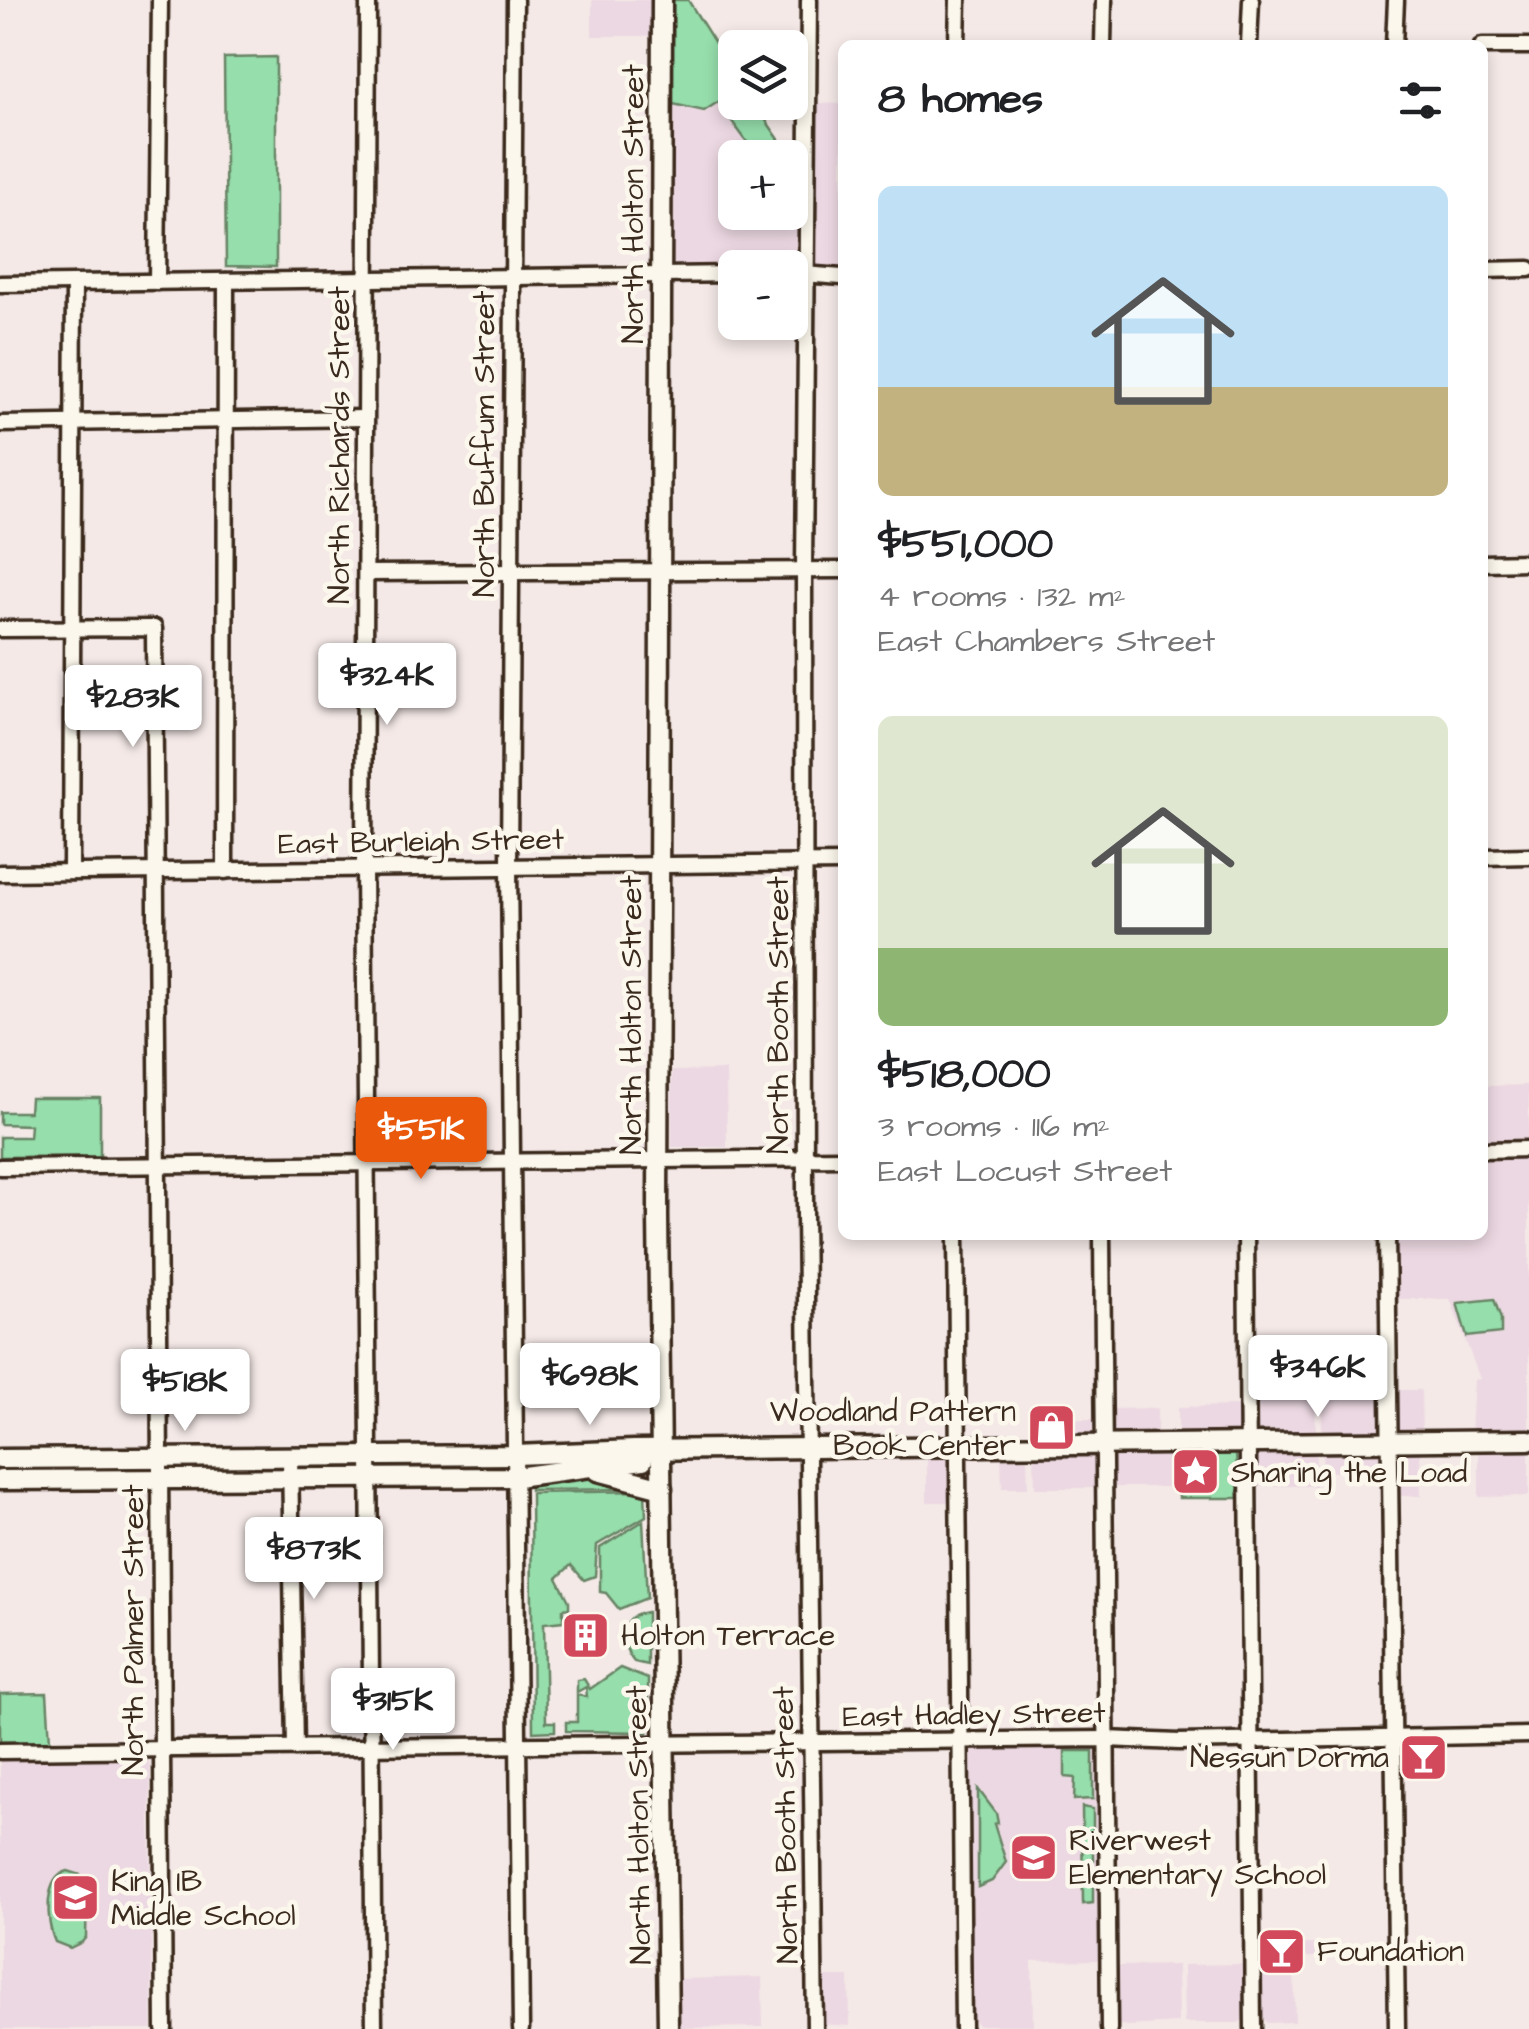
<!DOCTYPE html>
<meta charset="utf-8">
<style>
:root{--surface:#fff;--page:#f2f2f2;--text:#202124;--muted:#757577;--accent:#ea580c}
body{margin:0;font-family:"Architects Daughter",sans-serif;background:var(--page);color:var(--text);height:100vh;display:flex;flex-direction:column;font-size:38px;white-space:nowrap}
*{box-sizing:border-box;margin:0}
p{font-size:32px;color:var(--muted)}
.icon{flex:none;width:55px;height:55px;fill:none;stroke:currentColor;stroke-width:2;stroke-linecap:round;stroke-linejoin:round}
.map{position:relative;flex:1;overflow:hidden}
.details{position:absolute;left:838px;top:40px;width:650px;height:1200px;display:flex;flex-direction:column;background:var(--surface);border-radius:15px;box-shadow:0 5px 15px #0003}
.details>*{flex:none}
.fabs{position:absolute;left:718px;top:30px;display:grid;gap:20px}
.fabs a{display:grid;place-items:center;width:90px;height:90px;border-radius:15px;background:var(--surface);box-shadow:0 5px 15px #0003;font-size:50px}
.price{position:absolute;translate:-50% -85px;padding:0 22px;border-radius:10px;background:#fff;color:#222;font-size:32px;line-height:65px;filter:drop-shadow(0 2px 5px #0008)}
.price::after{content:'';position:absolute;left:50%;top:60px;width:30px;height:22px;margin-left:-15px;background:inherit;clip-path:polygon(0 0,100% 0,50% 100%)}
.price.current{background:var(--accent);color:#fff}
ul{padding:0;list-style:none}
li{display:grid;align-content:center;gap:20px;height:530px;padding:0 40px}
li span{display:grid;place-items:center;height:310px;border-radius:15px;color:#555}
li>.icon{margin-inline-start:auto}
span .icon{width:180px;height:180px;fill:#fffc;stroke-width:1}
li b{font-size:42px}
h2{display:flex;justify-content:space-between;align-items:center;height:120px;padding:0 40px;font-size:42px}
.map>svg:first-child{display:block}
.built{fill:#ecd8e2}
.green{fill:#96deac;stroke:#688465;stroke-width:2.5}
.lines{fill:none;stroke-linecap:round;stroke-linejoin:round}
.minor-casing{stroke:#3b2a1e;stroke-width:21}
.major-casing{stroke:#3b2a1e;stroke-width:25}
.minor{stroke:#fbf7ec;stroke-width:14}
.major{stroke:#fbf7ec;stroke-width:18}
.labels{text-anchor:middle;stroke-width:9;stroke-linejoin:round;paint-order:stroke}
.street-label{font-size:30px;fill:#3b2a1e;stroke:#fbf7ec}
.poi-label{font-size:30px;fill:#3b2a1e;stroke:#fbf7ec;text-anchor:start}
</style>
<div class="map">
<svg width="1529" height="2029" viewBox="0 0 1529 2029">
<rect width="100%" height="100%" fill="#f4e9e7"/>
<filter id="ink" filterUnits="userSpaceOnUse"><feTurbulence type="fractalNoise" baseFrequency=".01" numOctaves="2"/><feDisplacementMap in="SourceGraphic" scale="20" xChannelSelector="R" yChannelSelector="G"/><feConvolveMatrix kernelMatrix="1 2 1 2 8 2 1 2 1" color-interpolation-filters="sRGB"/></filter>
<g filter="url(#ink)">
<g class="built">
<polygon points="592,0 653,0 651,2 651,36 592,36"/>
<polygon points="718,101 758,157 735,158 735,212 790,212 790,196 798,200 797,259 795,264 676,265 671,261 673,104 708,109"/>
<polygon points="816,103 842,104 842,269 819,267 815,262"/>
<polygon points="726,1070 727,1147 672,1147 672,1071"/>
<polygon points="1529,1085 1529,1432 1471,1434 1474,1380 1480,1379 1450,1299 1398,1299 1396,1235 1482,1235 1483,1086"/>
<polygon points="1397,1390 1421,1390 1422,1436 1399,1434"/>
<polygon points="1384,1391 1382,1435 1322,1437 1321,1392"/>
<polygon points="1315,1392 1316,1437 1257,1434 1255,1393"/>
<polygon points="1238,1406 1238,1430 1233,1438 1178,1438 1178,1407"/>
<polygon points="1157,1408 1157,1438 1115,1438 1112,1433 1111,1409"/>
<polygon points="1094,1419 1091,1438 1034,1439 1033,1420"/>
<polygon points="1522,1451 1529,1453 1529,1496 1479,1497 1479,1452"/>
<polygon points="1379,1452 1385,1458 1385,1471 1323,1472 1322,1453"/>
<polygon points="1403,1452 1420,1452 1421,1496 1399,1496 1398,1458"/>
<polygon points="1316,1453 1316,1486 1256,1486 1256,1460 1259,1454"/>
<polygon points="1172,1455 1172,1487 1112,1487 1114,1456"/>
<polygon points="1001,1456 1027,1456 1028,1488 1002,1488"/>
<polygon points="1034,1456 1091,1456 1094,1460 1095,1488 1035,1488"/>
<polygon points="927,1457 950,1460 951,1502 927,1502"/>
<polygon points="1092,1746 1097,1752 1099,1960 1032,1961 1033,2025 978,2025 972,2018 970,1750 975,1747"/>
<polygon points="143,1757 149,1761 150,1770 152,2029 0,2029 0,1758"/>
<polygon points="1321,1944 1321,1957 1261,1958 1261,1945"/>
<polygon points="1243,1964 1243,2020 1238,2023 1184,2023 1183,1965"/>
<polygon points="1294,1964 1295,2022 1267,2023 1262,2016 1261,1965"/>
<polygon points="1177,1965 1178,2023 1127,2026 1116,2024 1117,1966"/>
<polygon points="762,1977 763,2027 680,2028 676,2025 678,1979"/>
<polygon points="821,1977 849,1977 850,2026 822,2024"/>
</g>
<g class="green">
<polygon points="673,0 688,0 735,75 735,102 754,103 798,167 798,200 790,196 790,158 758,157 718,102 704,111 673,104"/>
<polygon points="276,57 276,267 226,266 224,58"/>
<polygon points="30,1098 100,1098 100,1156 0,1157 0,1137 29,1137 30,1125 0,1124 0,1112 29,1112"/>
<polygon points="1494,1299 1501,1319 1501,1333 1467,1337 1457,1303"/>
<polygon points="1236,1454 1239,1498 1179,1498 1178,1454"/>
<polygon points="589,1476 645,1489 530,1490 530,1483"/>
<polygon points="645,1491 646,1516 597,1545 595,1576 584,1580 571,1565 557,1578 569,1601 569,1608 563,1609 563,1621 544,1623 546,1722 555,1722 555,1731 533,1732 531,1493"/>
<polygon points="643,1521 647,1598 619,1609 606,1593 600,1592 600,1548"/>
<path d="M647,1612V1665L634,1662C619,1644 620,1616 647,1612Z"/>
<polygon points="620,1668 648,1679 648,1732 566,1731 566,1722 577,1722 577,1695 587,1697 586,1687 577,1692 577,1680 584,1679 590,1689"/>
<polygon points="47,1693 50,1742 0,1743 0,1694"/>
<polygon points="1065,1751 1093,1751 1093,1799 1074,1800 1075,1778 1065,1777"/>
<polygon points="978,1789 996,1813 998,1823 994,1824 1006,1862 992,1881 978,1887"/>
<polygon points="1082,1807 1093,1809 1093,1903 1083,1904"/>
<path d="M68,1871L81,1875L87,1887L86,1937L82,1942L70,1948L55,1942C46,1922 43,1878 68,1871Z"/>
</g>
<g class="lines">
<defs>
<g id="minor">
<polyline points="368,0 364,869 374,2029"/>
<polyline points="515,0 509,867 521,2029"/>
<polyline points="809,0 804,570 805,1215 815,2029"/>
<polyline points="957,45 958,0"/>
<polyline points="1103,45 1104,0"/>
<polyline points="1249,45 1251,0"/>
<polyline points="1394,45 1396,0"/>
<polyline points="1482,46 1529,46"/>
<polyline points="1482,270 1529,269"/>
<polyline points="790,273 842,277"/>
<polyline points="157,282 160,0"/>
<polyline points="0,284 735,274"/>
<polyline points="0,424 365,418"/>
<polyline points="1482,563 1529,562"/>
<polyline points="367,573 842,570"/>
<polyline points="0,629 154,628 164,2029"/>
<polyline points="1482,857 1529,856"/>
<polyline points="225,871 226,281"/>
<polyline points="71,872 74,283"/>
<polyline points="0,873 842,863"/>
<polyline points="1482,1150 1529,1149"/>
<polyline points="0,1167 842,1158"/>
<polyline points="956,1235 963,2029"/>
<polyline points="1102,1235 1109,2029"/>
<polyline points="1246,1235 1253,2029"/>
<polyline points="1387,1235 1397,2029"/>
<polyline points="290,1457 295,1748"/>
<polyline points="0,1751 1106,1739 1179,1742 1529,1735"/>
</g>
<g id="major">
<polyline points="662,0 658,1216 668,2029"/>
<polyline points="0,1459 516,1455 634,1450 1529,1440"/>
<polyline points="598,1471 662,1488"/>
<polyline points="0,1480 516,1477 643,1460"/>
</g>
</defs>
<use href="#minor" class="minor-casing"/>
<use href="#major" class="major-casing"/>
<use href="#minor" class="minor"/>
<use href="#major" class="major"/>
</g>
</g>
<defs>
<symbol id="shop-square" viewBox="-11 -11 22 22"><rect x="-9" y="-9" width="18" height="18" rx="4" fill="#d1495b" stroke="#fbf7ec"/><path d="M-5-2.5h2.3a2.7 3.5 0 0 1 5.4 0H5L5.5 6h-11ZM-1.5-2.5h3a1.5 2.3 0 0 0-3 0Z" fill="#fff"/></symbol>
<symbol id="sight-square" viewBox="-11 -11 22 22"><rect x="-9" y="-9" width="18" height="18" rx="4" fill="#d1495b" stroke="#fbf7ec"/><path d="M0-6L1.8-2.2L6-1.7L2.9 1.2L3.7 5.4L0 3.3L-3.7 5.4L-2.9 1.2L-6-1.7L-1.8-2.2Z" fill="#fff"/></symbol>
<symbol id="building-square" viewBox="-11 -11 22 22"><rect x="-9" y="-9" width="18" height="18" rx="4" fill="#d1495b" stroke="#fbf7ec"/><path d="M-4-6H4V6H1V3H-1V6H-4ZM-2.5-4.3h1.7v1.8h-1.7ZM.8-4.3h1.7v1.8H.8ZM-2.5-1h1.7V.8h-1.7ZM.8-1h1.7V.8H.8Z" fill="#fff"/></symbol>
<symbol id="bar-square" viewBox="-11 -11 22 22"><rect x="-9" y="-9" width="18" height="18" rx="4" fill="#d1495b" stroke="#fbf7ec"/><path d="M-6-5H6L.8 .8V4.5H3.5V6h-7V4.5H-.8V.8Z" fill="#fff"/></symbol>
<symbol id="school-square" viewBox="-11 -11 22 22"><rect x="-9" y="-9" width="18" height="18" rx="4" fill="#d1495b" stroke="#fbf7ec"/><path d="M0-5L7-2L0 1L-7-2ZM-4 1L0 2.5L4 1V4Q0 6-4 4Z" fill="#fff"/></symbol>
</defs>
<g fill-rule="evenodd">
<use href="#shop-square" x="1024" y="1400" width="55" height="55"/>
<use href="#sight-square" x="1168" y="1444" width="55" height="55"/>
<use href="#building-square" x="558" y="1608" width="55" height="55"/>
<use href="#bar-square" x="1396" y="1730" width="55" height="55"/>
<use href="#school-square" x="1006" y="1830" width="55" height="55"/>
<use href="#school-square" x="48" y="1870" width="55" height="55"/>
<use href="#bar-square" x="1254" y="1924" width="55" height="55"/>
</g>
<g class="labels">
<g class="street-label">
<text transform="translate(633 204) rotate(-90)" y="10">North Holton Street</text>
<text transform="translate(484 444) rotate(-90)" y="10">North Buffum Street</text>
<text transform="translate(339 445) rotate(-90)" y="10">North Richards Street</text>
<text transform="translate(421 841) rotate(-1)" y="10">East Burleigh Street</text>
<text transform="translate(631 1015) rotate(-90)" y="10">North Holton Street</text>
<text transform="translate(778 1015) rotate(-90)" y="10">North Booth Street</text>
<text transform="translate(133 1630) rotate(-90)" y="10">North Palmer Street</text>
<text transform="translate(974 1714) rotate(-1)" y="10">East Hadley Street</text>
<text transform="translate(638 1825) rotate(-91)" y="10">North Holton Street</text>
<text transform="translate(785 1825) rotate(-91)" y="10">North Booth Street</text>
</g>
<g class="poi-label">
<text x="1016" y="1421" text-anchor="end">Woodland Pattern<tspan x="1016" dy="34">Book Center</tspan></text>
<text x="1231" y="1482">Sharing the Load</text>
<text x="621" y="1645">Holton Terrace</text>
<text x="1389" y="1767" text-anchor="end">Nessun Dorma</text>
<text x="1069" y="1850">Riverwest<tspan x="1069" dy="34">Elementary School</tspan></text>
<text x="111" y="1891">King IB<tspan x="111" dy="34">Middle School</tspan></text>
<text x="1317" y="1961">Foundation</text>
</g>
</g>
</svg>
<div class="fabs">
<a><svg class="icon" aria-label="layers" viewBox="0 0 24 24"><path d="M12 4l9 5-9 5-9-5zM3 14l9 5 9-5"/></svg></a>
<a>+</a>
<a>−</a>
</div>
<b class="price" style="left:387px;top:728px">$324K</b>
<b class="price" style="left:133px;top:750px">$283K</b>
<b class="price current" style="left:421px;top:1182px">$551K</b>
<b class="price" style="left:1318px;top:1420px">$346K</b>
<b class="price" style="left:590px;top:1428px">$698K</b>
<b class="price" style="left:185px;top:1434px">$518K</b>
<b class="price" style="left:314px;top:1602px">$873K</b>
<b class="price" style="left:393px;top:1753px">$315K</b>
<section class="details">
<h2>8 homes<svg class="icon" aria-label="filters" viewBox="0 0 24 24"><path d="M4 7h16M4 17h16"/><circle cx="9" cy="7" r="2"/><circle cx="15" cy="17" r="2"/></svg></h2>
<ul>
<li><span style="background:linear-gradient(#bfe0f5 65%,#c2b280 0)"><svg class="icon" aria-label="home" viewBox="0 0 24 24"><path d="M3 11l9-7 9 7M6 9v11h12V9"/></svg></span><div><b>$551,000</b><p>4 rooms · 132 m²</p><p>East Chambers Street</p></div></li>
<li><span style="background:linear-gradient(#dfe7d0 75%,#8fb573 0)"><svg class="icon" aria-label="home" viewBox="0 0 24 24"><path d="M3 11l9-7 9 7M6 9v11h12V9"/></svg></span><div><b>$518,000</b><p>3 rooms · 116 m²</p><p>East Locust Street</p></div></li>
</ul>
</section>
</div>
